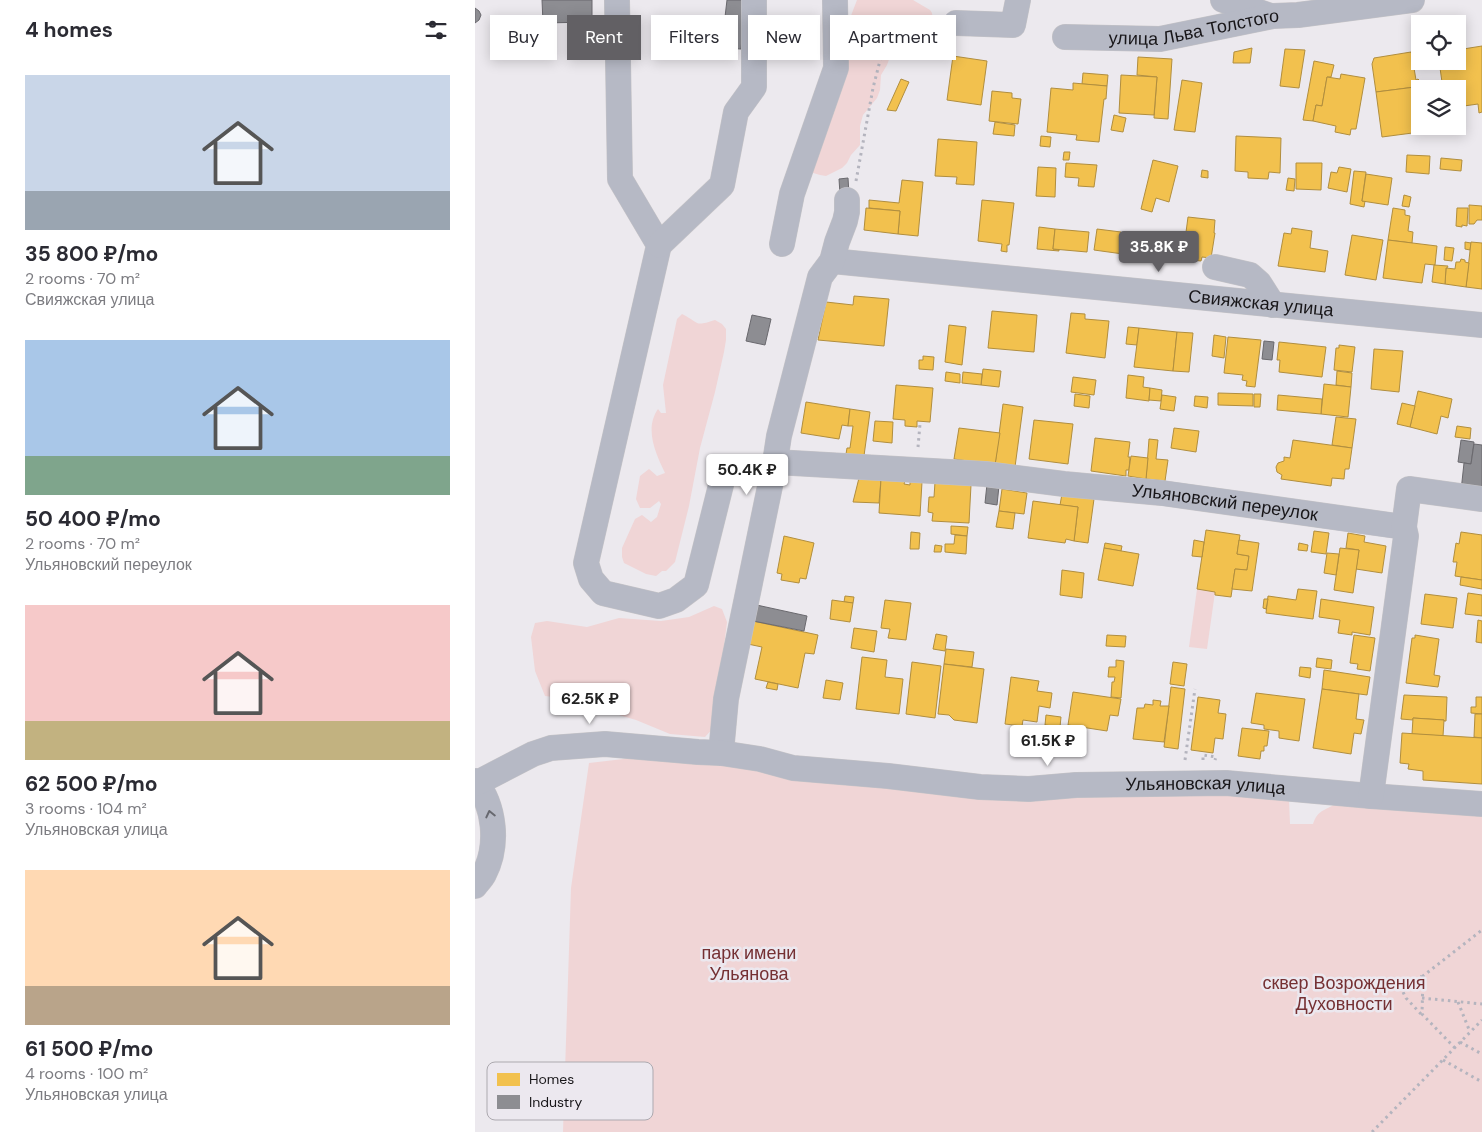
<!DOCTYPE html>
<meta charset="utf-8">
<style>
:root{--surface:#fff;--page:#f2f2f3;--text:#2b2b33;--muted:#7c7c81;--accent:#626064}
body{margin:0;font-family:"DM Sans",sans-serif;background:var(--page);color:var(--text);height:100vh;display:flex;flex-direction:column;font-size:19px;white-space:nowrap}
*{box-sizing:border-box;margin:0}
p{font-size:16px;color:var(--muted)}
.icon{flex:none;width:28px;height:28px;fill:none;stroke:currentColor;stroke-width:2;stroke-linecap:round;stroke-linejoin:round}
.map{position:relative;flex:1;overflow:hidden}
.sheet{display:flex;flex-direction:column;background:var(--surface);width:475px}
.sheet>*{flex:none}
.banner{position:absolute;left:15px;top:15px;width:475px;height:45px;display:flex;gap:10px}
.tools{position:absolute;left:936px;top:15px;display:grid;gap:10px}
.tools a{display:grid;place-items:center;width:55px;height:55px;border-radius:0px;background:var(--surface);box-shadow:0 2px 12px #0003;font-size:25px}
.price{position:absolute;translate:-50% -42px;padding:0 11px;border-radius:5px;background:#fff;color:#222;font-size:16px;line-height:32px;filter:drop-shadow(0 1px 2px #0008)}
.price::after{content:'';position:absolute;left:50%;top:30px;width:15px;height:11px;margin-left:-8px;background:inherit;clip-path:polygon(0 0,100% 0,50% 100%)}
.price.active{background:var(--accent);color:#fff}
ul{padding:0;list-style:none}
li{display:grid;align-content:center;gap:10px;height:265px;padding:0 25px}
li span{display:grid;place-items:center;height:155px;border-radius:0px;color:#555}
li>.icon{margin-inline-start:auto}
span .icon{width:90px;height:90px;fill:#fffc;stroke-width:1}
li b{font-size:21px}
h2{display:flex;justify-content:space-between;align-items:center;height:60px;padding:0 25px;font-size:21px}
.chip{padding:0 18px;border-radius:0px;background:var(--surface);box-shadow:0 2px 12px #0003;font-size:18px;line-height:45px}
.chip.active{background:var(--accent);color:#fff}
main{display:flex;flex:1;min-height:0}
.map>svg:first-child{display:block}
.green{fill:#f0d5d6}
.homes{fill:#f2c14e;stroke:#b18e3e}
.industry{fill:#8d8d92;stroke:#6a696e}
.lines{fill:none;stroke-linecap:round;stroke-linejoin:round}
.minor-casing{stroke:#c6c4c7;stroke-width:26}
.path{stroke:#b4b4be;stroke-width:3;stroke-dasharray:2.5 4;stroke-linecap:butt}
.minor{stroke:#b6b9c5;stroke-width:25}
.oneway{stroke:#67686f}
.labels{text-anchor:middle;stroke-width:5;stroke-linejoin:round;paint-order:stroke}
.street-label{font-size:18px;fill:#181619;stroke:#ece8ef}
.park-label{font-size:18px;fill:#753033;stroke:#ece8ef}
.key{fill:#ece8ef;stroke:#aca9af;stroke-width:1}
.key-label{font-size:14px;fill:#181619}
</style>
<main>
<section class="sheet">
<h2>4 homes<svg class="icon" aria-label="filters" viewBox="0 0 24 24"><path d="M4 7h16M4 17h16"/><circle cx="9" cy="7" r="2"/><circle cx="15" cy="17" r="2"/></svg></h2>
<ul>
<li><span style="background:linear-gradient(#c9d6e8 75%,#9aa5b1 0)"><svg class="icon" aria-label="home" viewBox="0 0 24 24"><path d="M3 11l9-7 9 7M6 9v11h12V9"/></svg></span><div><b>35 800 ₽/mo</b><p>2 rooms · 70 m²</p><p>Свияжская улица</p></div></li>
<li><span style="background:linear-gradient(#a9c7e8 75%,#7fa58c 0)"><svg class="icon" aria-label="home" viewBox="0 0 24 24"><path d="M3 11l9-7 9 7M6 9v11h12V9"/></svg></span><div><b>50 400 ₽/mo</b><p>2 rooms · 70 m²</p><p>Ульяновский переулок</p></div></li>
<li><span style="background:linear-gradient(#f6c9c9 75%,#c2b280 0)"><svg class="icon" aria-label="home" viewBox="0 0 24 24"><path d="M3 11l9-7 9 7M6 9v11h12V9"/></svg></span><div><b>62 500 ₽/mo</b><p>3 rooms · 104 m²</p><p>Ульяновская улица</p></div></li>
<li><span style="background:linear-gradient(#ffd9b3 75%,#b9a48a 0)"><svg class="icon" aria-label="home" viewBox="0 0 24 24"><path d="M3 11l9-7 9 7M6 9v11h12V9"/></svg></span><div><b>61 500 ₽/mo</b><p>4 rooms · 100 m²</p><p>Ульяновская улица</p></div></li>
</ul>
</section>
<div class="map">
<svg width="1007" height="1132" viewBox="0 0 1007 1132">
<rect width="100%" height="100%" fill="#ece9ee"/>
<g class="green">
<polygon points="382,0 438,0 455,10 457,13 458,21 450,30 433,34 424,38 420,43 412,65 406,75 405,90 402,98 388,115 385,126 385,145 376,155 372,163 367,168 351,176 345,175 335,172 354,73"/>
<path d="M207,314C225,323 219,327 240,320L247,324L251,329V340L249,352L240,392L225,448L214,506L200,562L191,571H187L181,576L171,574L149,563L147,557V548L160,519L167,515L176,522L182,517L186,504L184,501L175,508H165L161,499L165,476L174,469L182,476L190,473C181,454 169,429 183,409L186,413H191L188,385L202,319Z"/>
<polygon points="722,589 740,592 732,649 714,647"/>
<polygon points="239,606 247,609 252,622 239,727 230,737 195,734 161,720 116,707 105,700 70,696 60,671 56,637 60,623 72,621 112,627 144,618 186,621 214,617"/>
<path d="M157,758L641,790L814,799L815,824H838C842,812 847,811 859,805L1007,816V1132H88L96,888L114,763Z"/>
</g>
<g class="homes">
<polygon points="1007,46 1007,112 1004,113 1003,104 982,107 982,89 968,89 964,61 982,61 982,50"/>
<polygon points="777,48 775,63 758,63 759,52"/>
<polygon points="810,49 830,50 824,88 805,86"/>
<polygon points="936,52 936,53 945,52 945,55 937,56 941,80 943,79 946,82 947,88 945,89 945,92 940,92 940,87 901,92 897,64 899,58"/>
<polygon points="478,56 512,61 506,105 472,100"/>
<polygon points="663,57 697,59 693,119 679,118 682,77 662,75"/>
<polygon points="839,61 859,65 856,77 852,77 847,106 841,105 838,121 828,120"/>
<polygon points="608,73 633,75 632,86 607,84"/>
<polygon points="866,74 890,78 881,129 876,129 875,135 860,132 861,126 838,121 841,105 847,106 852,77 865,79"/>
<polygon points="646,75 682,77 679,115 644,113"/>
<polygon points="426,79 434,82 421,111 412,110"/>
<polygon points="707,80 727,83 720,132 699,130"/>
<polygon points="598,83 632,86 631,99 629,99 624,142 601,140 602,135 572,132 576,88 598,90"/>
<polygon points="940,87 943,110 945,112 945,126 950,126 945,132 907,137 901,92"/>
<polygon points="517,91 537,93 537,98 546,99 543,124 514,121"/>
<polygon points="639,115 651,118 648,132 636,130"/>
<polygon points="520,122 540,125 539,136 518,134"/>
<polygon points="566,136 576,137 575,147 565,146"/>
<polygon points="761,136 806,138 805,173 794,172 793,179 773,178 773,172 760,171"/>
<polygon points="463,139 502,142 499,185 481,184 482,177 460,176"/>
<polygon points="589,152 595,152 594,160 588,160"/>
<polygon points="932,155 955,156 954,174 931,172"/>
<polygon points="966,158 987,160 986,171 965,169"/>
<polygon points="678,160 703,166 694,202 681,198 677,212 666,209"/>
<polygon points="591,163 622,165 619,187 603,186 604,178 590,177"/>
<polygon points="821,163 847,163 846,190 821,189"/>
<polygon points="563,167 581,168 580,197 561,196"/>
<polygon points="864,167 876,169 872,192 853,188 856,172 862,173"/>
<polygon points="727,170 733,171 733,178 726,177"/>
<polygon points="879,171 891,172 887,201 890,201 889,207 875,204"/>
<polygon points="891,174 917,178 913,205 887,201"/>
<polygon points="813,178 820,179 819,191 811,190"/>
<polygon points="427,180 448,182 443,236 423,234 425,211 394,208 394,200 424,203"/>
<polygon points="929,195 936,197 934,207 927,206"/>
<polygon points="507,200 539,203 534,245 532,245 532,252 526,251 527,244 503,241"/>
<polygon points="994,205 1007,206 1007,220 1002,220 999,224 994,224"/>
<polygon points="391,208 425,211 423,234 389,230"/>
<polygon points="918,208 930,210 930,215 935,216 933,231 938,232 937,243 913,240"/>
<polygon points="982,208 993,208 992,226 987,225 987,227 981,226"/>
<polygon points="713,217 740,220 739,233 740,233 736,258 727,257 726,261 717,260 718,256 708,255"/>
<polygon points="564,227 580,229 578,249 584,250 584,251 562,249"/>
<polygon points="817,228 837,231 835,248 853,251 850,272 803,266 809,233 816,234"/>
<polygon points="580,229 614,232 612,252 578,249"/>
<polygon points="622,229 646,232 646,236 650,237 648,254 619,250"/>
<polygon points="877,235 908,240 901,280 870,275"/>
<polygon points="913,240 962,246 960,265 950,264 947,283 908,278"/>
<polygon points="990,242 996,243 995,250 990,249"/>
<polygon points="996,242 1007,243 1007,289 991,287"/>
<polygon points="970,247 979,248 977,261 969,260"/>
<polygon points="704,249 707,249 707,251 709,251 710,259 702,258"/>
<polygon points="986,259 990,260 990,262 994,263 991,287 970,284 971,268 980,269 981,262 985,262"/>
<polygon points="959,265 973,266 972,268 971,268 970,284 957,282"/>
<polygon points="379,296 414,299 409,346 343,340 351,302 378,305"/>
<polygon points="517,311 562,315 559,352 513,348"/>
<polygon points="596,313 610,314 610,319 634,321 630,358 591,353"/>
<polygon points="474,325 491,327 487,365 470,362"/>
<polygon points="653,327 664,328 662,345 651,344"/>
<polygon points="664,328 702,332 698,371 659,367"/>
<polygon points="702,332 718,333 714,372 698,371"/>
<polygon points="739,335 751,337 749,358 737,356"/>
<polygon points="753,337 786,340 780,387 771,386 772,381 767,380 768,375 749,373"/>
<polygon points="804,342 851,347 847,377 804,372 805,360 802,360"/>
<polygon points="864,345 880,347 877,372 859,370 861,348 864,348"/>
<polygon points="899,349 928,351 924,392 896,389"/>
<polygon points="448,356 459,357 458,370 444,369 444,360 448,360"/>
<polygon points="508,369 526,371 524,387 506,385"/>
<polygon points="862,371 877,373 876,387 861,385"/>
<polygon points="471,372 485,374 485,383 470,381"/>
<polygon points="488,372 507,374 506,385 487,383"/>
<polygon points="653,375 669,377 668,387 675,388 674,401 651,398"/>
<polygon points="598,377 621,380 619,395 596,392"/>
<polygon points="849,384 876,387 873,417 846,414"/>
<polygon points="421,385 458,388 455,422 442,421 442,427 430,426 430,420 418,419"/>
<polygon points="675,388 687,390 686,401 674,400"/>
<polygon points="943,391 977,399 973,418 966,416 962,434 935,427"/>
<polygon points="743,393 778,394 778,406 743,405"/>
<polygon points="600,394 615,396 614,408 599,406"/>
<polygon points="779,394 786,394 785,407 779,407"/>
<polygon points="687,395 701,397 699,411 685,409"/>
<polygon points="803,395 847,399 846,414 802,410"/>
<polygon points="720,396 733,397 732,408 719,406"/>
<polygon points="331,402 375,409 373,426 367,425 364,439 326,433"/>
<polygon points="927,403 940,406 935,427 922,424"/>
<polygon points="528,404 548,407 540,467 520,465"/>
<polygon points="375,409 395,412 388,463 370,460 372,448 375,448 378,426 373,426"/>
<polygon points="861,417 881,419 877,448 857,445"/>
<polygon points="559,420 598,424 593,464 554,459"/>
<polygon points="400,421 418,422 417,443 398,441"/>
<polygon points="982,426 996,428 995,439 980,437"/>
<polygon points="484,428 525,433 520,465 479,459"/>
<polygon points="699,428 724,431 721,452 696,448"/>
<polygon points="620,438 655,442 653,457 655,457 654,470 651,470 651,476 616,471"/>
<polygon points="674,439 683,440 681,459 693,460 690,481 671,479"/>
<polygon points="818,440 877,448 874,469 870,469 869,479 857,478 856,486 806,479 807,475 802,472 801,467 803,463 809,461 809,457 815,458"/>
<polygon points="656,456 673,458 671,479 653,476"/>
<polygon points="384,478 406,479 404,503 378,502"/>
<polygon points="406,479 430,481 429,484 435,485 435,481 447,482 445,516 404,513"/>
<polygon points="460,482 496,485 494,523 457,521 458,513 453,512 454,497 459,497"/>
<polygon points="527,489 552,493 549,514 524,511"/>
<polygon points="587,494 619,499 613,543 599,541 603,507 585,505"/>
<polygon points="558,501 603,507 599,541 591,539 590,543 553,538"/>
<polygon points="524,511 540,513 538,529 521,527"/>
<polygon points="476,526 493,527 492,536 476,534"/>
<polygon points="731,530 765,535 762,554 774,556 772,570 760,569 756,597 740,595 740,592 722,589"/>
<polygon points="839,531 854,533 851,554 836,552"/>
<polygon points="436,532 445,533 444,549 435,549"/>
<polygon points="986,532 1007,535 1007,580 980,576 982,562 978,562 981,543 984,544"/>
<polygon points="873,533 890,536 889,542 911,546 907,573 881,569 884,550 871,548"/>
<polygon points="480,535 492,536 491,554 470,552 470,544 479,544"/>
<polygon points="309,536 339,543 331,579 325,578 324,583 306,580 307,574 302,573"/>
<polygon points="719,540 729,542 727,557 717,556"/>
<polygon points="764,540 784,543 777,591 757,589 760,569 772,570 774,556 762,554"/>
<polygon points="630,543 647,546 646,551 629,548"/>
<polygon points="824,543 833,545 832,551 823,550"/>
<polygon points="460,545 467,546 466,552 459,552"/>
<polygon points="629,548 664,554 658,586 623,580"/>
<polygon points="865,548 884,550 878,593 859,590"/>
<polygon points="852,553 864,554 861,575 849,573"/>
<polygon points="587,570 609,573 607,598 585,595"/>
<polygon points="986,577 1007,580 1007,589 985,585"/>
<polygon points="823,589 842,591 838,619 791,613 793,596 821,600"/>
<polygon points="993,593 1007,595 1007,616 990,614"/>
<polygon points="950,594 982,598 978,628 946,624"/>
<polygon points="370,596 379,597 378,603 369,602"/>
<polygon points="789,599 793,599 791,609 788,608"/>
<polygon points="846,599 899,607 895,635 877,632 877,635 863,633 865,620 844,617"/>
<polygon points="357,600 378,603 375,622 355,619"/>
<polygon points="410,600 436,603 431,640 413,638 415,629 406,628"/>
<polygon points="273,620 343,635 339,654 330,653 323,688 280,679 287,647 268,643"/>
<polygon points="1003,620 1007,621 1007,643 1001,642"/>
<polygon points="379,628 402,631 399,652 376,648"/>
<polygon points="461,634 472,636 470,651 458,649"/>
<polygon points="632,635 651,636 650,647 631,646"/>
<polygon points="879,635 900,638 895,671 882,669 883,664 875,663"/>
<polygon points="940,635 964,639 959,675 965,676 963,687 931,683 937,638 940,638"/>
<polygon points="471,649 499,652 497,667 469,664"/>
<polygon points="387,657 412,660 410,677 428,679 424,714 381,709"/>
<polygon points="842,658 857,660 856,669 841,667"/>
<polygon points="641,660 649,661 646,698 636,697 637,682 639,682 640,677 633,677 634,667 641,667"/>
<polygon points="437,662 466,666 460,718 431,714"/>
<polygon points="698,662 712,664 709,686 695,684"/>
<polygon points="469,664 509,669 502,723 479,720 474,715 463,714"/>
<polygon points="825,667 836,668 835,678 824,676"/>
<polygon points="849,670 895,677 892,695 847,689"/>
<polygon points="536,677 564,681 562,691 577,693 575,708 564,706 562,722 548,720 547,726 530,724"/>
<polygon points="351,680 368,683 365,700 348,698"/>
<polygon points="293,682 303,684 302,690 291,688"/>
<polygon points="696,687 710,689 703,749 689,747"/>
<polygon points="847,689 884,694 881,719 889,720 886,734 879,733 876,754 838,748"/>
<polygon points="598,692 646,699 643,716 635,715 632,731 593,725"/>
<polygon points="781,693 830,699 824,741 804,738 804,731 789,729 789,725 776,723"/>
<polygon points="929,695 972,697 971,721 969,721 969,720 938,718 938,720 926,719"/>
<polygon points="723,697 745,700 743,713 751,714 748,739 740,738 738,753 716,750"/>
<polygon points="1001,697 1007,697 1007,714 996,713 996,707 1001,707"/>
<polygon points="678,700 686,701 685,706 694,706 689,742 658,739 662,708 669,708 670,704 678,705"/>
<polygon points="1000,714 1007,714 1007,738 999,737"/>
<polygon points="571,715 586,717 585,727 570,725"/>
<polygon points="938,718 969,720 968,736 937,734"/>
<polygon points="767,728 794,731 792,746 789,746 789,751 786,751 785,759 763,756"/>
<polygon points="927,733 1007,738 1007,784 948,780 948,771 933,769 934,764 925,763"/>
</g>
<g class="industry">
<polygon points="67,0 117,0 117,22 68,23"/>
<polygon points="252,0 271,0 266,49 247,48 249,29 242,29 244,16 250,17"/>
<polygon points="0,8 4,11 6,15 4,20 0,23"/>
<polygon points="373,178 374,194 365,194 364,179"/>
<polygon points="277,315 296,319 290,345 271,341"/>
<polygon points="789,341 799,342 797,360 787,359"/>
<polygon points="986,440 999,442 996,464 983,462"/>
<polygon points="999,444 1007,445 1007,494 986,491 989,463 996,464"/>
<polygon points="512,484 524,486 522,505 510,503"/>
<polygon points="277,604 332,616 329,631 273,620"/>
</g>
<g class="lines">
<defs>
<g id="minor">
<polyline points="142,0 145,179 184,245 111,563 116,579 128,593 184,606 201,600 221,585 246,485"/>
<polyline points="748,0 796,16"/>
<polyline points="481,23 538,25 543,0"/>
<path id="s1" d="M590,37L685,39L798,16L823,15L937,0"/>
<polyline points="307,244 317,194 361,68 360,0"/>
<polyline points="184,245 247,185 261,112 279,87 279,0"/>
<path id="s2" d="M357,261L1007,325"/>
<polyline points="740,267 775,275 784,283 798,305"/>
<path id="s3" d="M300,462L510,474L589,484L687,493L929,527"/>
<polyline points="246,753 251,699 300,462 304,436 345,277 357,261 362,242 370,221 372,212 372,200"/>
<path d="M0,781C20,806 24,845 9,874C7,878 3,882 0,886"/>
<path id="s4" d="M2,783L58,754L76,748L130,744L223,752L246,753L285,759L318,768L413,776L505,787L554,789L601,785L751,783L896,796L1007,804"/>
<polyline points="896,796 931,536 929,527 934,489 1007,499"/>
</g>
</defs>
<use href="#minor" class="minor-casing"/>
<g class="path">
<polyline points="381,181 398,88 410,41 439,27 460,25"/>
<polyline points="443,447 445,424"/>
<polyline points="710,760 720,689"/>
<polyline points="728,760 728,755 741,757 740,760"/>
<polyline points="947,998 1007,1004"/>
<polyline points="983,1002 995,1032"/>
<polyline points="946,1014 931,998 928,992 947,976"/>
<polyline points="985,1042 1005,1053 1007,1053"/>
<polyline points="980,1048 947,1014 948,976 1007,930"/>
<polyline points="968,1060 1007,1082"/>
<polyline points="897,1132 1007,1020"/>
</g>
<use href="#minor" class="minor"/>
</g>
<defs><path id="oneway-chevron" d="M-2-3.5L2.5 0L-2 3.5" fill="none" stroke-width="1.6" stroke-linecap="round" stroke-linejoin="round" transform="scale(1.25)"/></defs>
<use class="oneway" href="#oneway-chevron" transform="translate(15 814) rotate(-103)"/>
<g class="labels">
<g class="street-label">
<text dy="6" stroke="none"><textPath href="#s1" startOffset="130">улица Льва Толстого</textPath></text>
<text dy="6" stroke="none"><textPath href="#s2" startOffset="431">Свияжская улица</textPath></text>
<text dy="6" stroke="none"><textPath href="#s3" startOffset="452">Ульяновский переулок</textPath></text>
<text dy="6" stroke="none"><textPath href="#s4" startOffset="740">Ульяновская улица</textPath></text>
</g>
<g class="park-label">
<text x="274" y="959">парк имени<tspan x="274" dy="21">Ульянова</tspan></text>
<text x="869" y="989">сквер Возрождения<tspan x="869" dy="21">Духовности</tspan></text>
</g>
</g>
<rect x="12" y="1062" width="166" height="58" rx="8" class="key"/>
<rect x="22" y="1073" width="23" height="13" fill="#f2c14e"/>
<rect x="22" y="1095" width="23" height="14" fill="#8d8d92"/>
<g class="key-label">
<text x="54" y="1084">Homes</text>
<text x="54" y="1107">Industry</text>
</g>
</svg>
<div class="tools">
<a><svg class="icon" aria-label="locate" viewBox="0 0 24 24"><circle cx="12" cy="12" r="6"/><path d="M12 2v4M12 18v4M2 12h4M18 12h4"/></svg></a>
<a><svg class="icon" aria-label="layers" viewBox="0 0 24 24"><path d="M12 4l9 5-9 5-9-5zM3 14l9 5 9-5"/></svg></a>
</div>
<b class="price active" style="left:684px;top:273px">35.8K ₽</b>
<b class="price" style="left:272px;top:496px">50.4K ₽</b>
<b class="price" style="left:115px;top:725px">62.5K ₽</b>
<b class="price" style="left:573px;top:767px">61.5K ₽</b>
<div class="banner">
<a class="chip">Buy</a>
<a class="chip active">Rent</a>
<a class="chip">Filters</a>
<a class="chip">New</a>
<a class="chip">Apartment</a>
</div>
</div>
</main>
